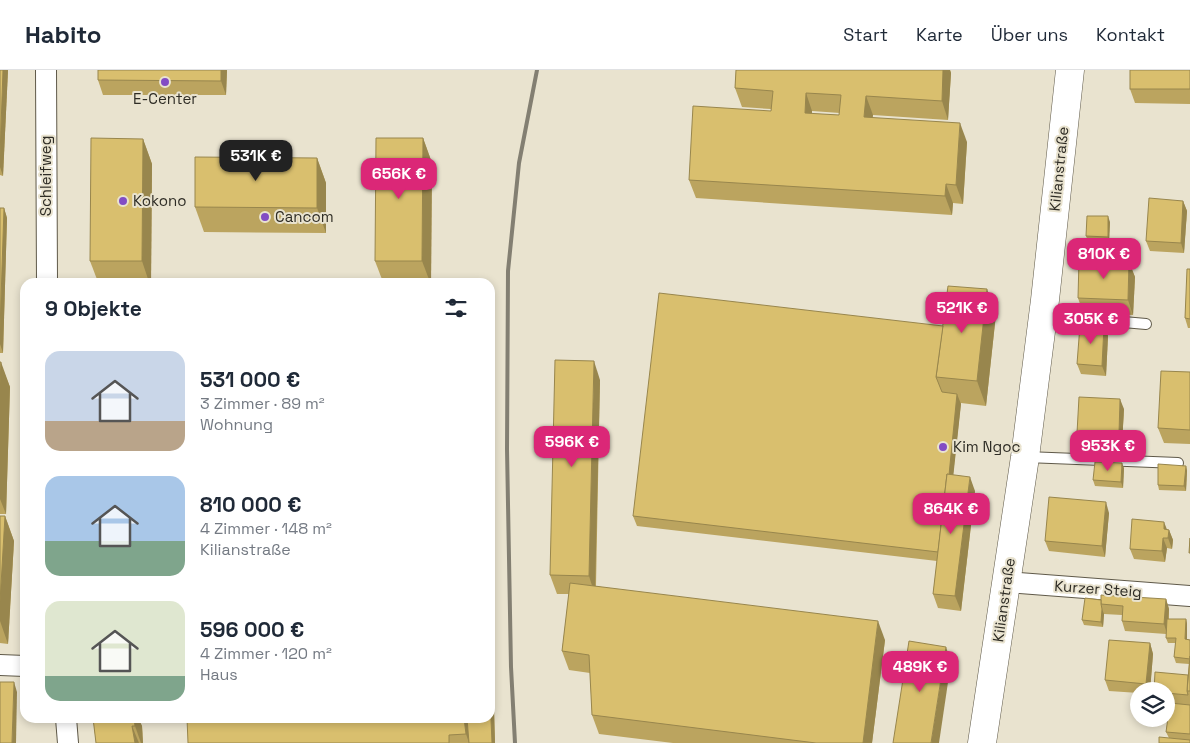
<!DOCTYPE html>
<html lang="de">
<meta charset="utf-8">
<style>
:root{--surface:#fff;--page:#f2f2f3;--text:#1f2937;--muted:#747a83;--line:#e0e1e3;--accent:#db2777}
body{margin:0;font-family:"Space Grotesk",sans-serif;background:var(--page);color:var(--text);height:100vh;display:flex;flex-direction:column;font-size:19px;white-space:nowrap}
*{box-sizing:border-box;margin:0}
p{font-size:16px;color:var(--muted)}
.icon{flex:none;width:28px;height:28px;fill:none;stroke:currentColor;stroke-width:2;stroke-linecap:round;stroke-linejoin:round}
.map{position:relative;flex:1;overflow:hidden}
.details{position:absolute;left:20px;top:208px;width:475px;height:445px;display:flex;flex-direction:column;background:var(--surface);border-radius:15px;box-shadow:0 2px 8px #0003}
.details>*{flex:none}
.tools{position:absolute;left:1130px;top:612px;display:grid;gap:10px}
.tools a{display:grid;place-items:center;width:45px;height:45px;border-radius:50%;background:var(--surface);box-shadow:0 2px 8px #0003;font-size:25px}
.price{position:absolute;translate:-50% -42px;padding:0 11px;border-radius:10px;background:var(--accent);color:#fff;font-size:16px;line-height:32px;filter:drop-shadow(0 1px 2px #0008)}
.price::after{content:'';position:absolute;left:50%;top:30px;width:15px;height:11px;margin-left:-8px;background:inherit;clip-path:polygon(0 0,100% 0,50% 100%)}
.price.selected{background:#222;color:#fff}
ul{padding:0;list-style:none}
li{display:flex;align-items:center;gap:15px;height:125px;padding:0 25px}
li span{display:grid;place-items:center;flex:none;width:140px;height:100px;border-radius:15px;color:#555}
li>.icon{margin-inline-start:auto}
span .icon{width:60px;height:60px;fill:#fffc;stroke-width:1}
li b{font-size:21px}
h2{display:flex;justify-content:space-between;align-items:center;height:60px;padding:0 25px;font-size:21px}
header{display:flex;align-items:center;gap:30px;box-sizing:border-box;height:70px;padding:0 25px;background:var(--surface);border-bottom:1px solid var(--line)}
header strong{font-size:24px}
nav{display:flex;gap:28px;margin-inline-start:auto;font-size:18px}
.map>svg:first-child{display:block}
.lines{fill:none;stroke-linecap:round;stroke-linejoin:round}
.lane-casing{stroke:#5f5949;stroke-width:12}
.street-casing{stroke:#5f5949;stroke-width:22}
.secondary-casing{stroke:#5f5949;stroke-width:29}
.lane{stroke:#fff;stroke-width:10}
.street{stroke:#fff;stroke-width:20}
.secondary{stroke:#fff;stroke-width:28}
.rail{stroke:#837f72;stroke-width:4}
.wall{fill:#bba45f;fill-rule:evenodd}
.shaded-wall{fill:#98864d}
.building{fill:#d9bf6e;stroke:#98864d;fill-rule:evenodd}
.poi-dot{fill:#824cc4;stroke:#e9e3cf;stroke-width:2}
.labels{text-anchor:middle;stroke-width:4;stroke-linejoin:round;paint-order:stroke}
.poi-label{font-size:15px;fill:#2e2c25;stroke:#e9e3cf;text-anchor:start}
.street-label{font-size:15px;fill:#2e2c25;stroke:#e9e3cf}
</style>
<header>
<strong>Habito</strong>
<nav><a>Start</a><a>Karte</a><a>Über uns</a><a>Kontakt</a></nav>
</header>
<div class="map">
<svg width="1190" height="673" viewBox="0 0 1190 673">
<rect width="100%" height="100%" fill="#e9e3cf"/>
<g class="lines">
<defs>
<g id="lane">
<polyline points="1044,245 1146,254"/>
<polyline points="1026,387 1178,393"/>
</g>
<g id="street">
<polyline points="46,0 47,212"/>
<polyline points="1007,512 1190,526"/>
<polyline points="0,595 25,596"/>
<polyline points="66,648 68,673"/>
</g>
<polyline id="secondary" points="982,673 1025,387 1045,230 1070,0"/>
</defs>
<use href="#lane" class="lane-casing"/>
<use href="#street" class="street-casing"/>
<use href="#secondary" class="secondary-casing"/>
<use href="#lane" class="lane"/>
<use href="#street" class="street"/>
<use href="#secondary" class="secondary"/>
<polyline class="rail" points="515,673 511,597 507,379 508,201 519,93 537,0"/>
</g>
<g class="wall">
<polygon points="0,0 8,0 3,106 0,105"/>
<polygon points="227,0 226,25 103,25 98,10"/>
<path d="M736,0H950L951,3L948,50L873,45L872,48L967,72L963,134L953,133L952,145L696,128L689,110L771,41V39L742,37L735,18ZM812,41L840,43L839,45L812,44Z"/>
<polygon points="1190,0 1190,34 1135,33 1130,19"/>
<polygon points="423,68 432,93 431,212 383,212 375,191"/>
<polygon points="143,69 152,94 151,212 98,212 90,191"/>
<polygon points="317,88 326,113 326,163 204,162 195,137"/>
<polygon points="1183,131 1187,141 1184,183 1150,181 1146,171"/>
<polygon points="0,138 4,138 7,148 3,283 0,283"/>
<polygon points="1110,152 1109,172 1088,171 1086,166"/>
<polygon points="1129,192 1135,207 1133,245 1083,243 1078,228"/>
<polygon points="1190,199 1190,258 1188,258 1185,248"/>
<polygon points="996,244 986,336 961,333 953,405 975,421 961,541 938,538 933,524 937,491 637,456 633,446 943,256"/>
<polygon points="1104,256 1108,266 1106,306 1081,304 1077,294"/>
<polygon points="0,292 10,317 6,444 0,444"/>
<polygon points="1190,302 1190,374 1164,373 1158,358"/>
<polygon points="600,310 596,516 885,570 872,673 673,673 599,664 592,645 590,603 569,600 562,581 569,524 557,524 550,505"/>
<polygon points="1124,339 1122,374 1081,373 1077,363"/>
<polygon points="1186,396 1187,401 1186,421 1159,420 1158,415"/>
<polygon points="1124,398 1123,418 1095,416 1093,410"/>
<polygon points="1109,443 1105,487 1049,481 1045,471"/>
<polygon points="0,446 5,446 14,471 8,574 0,573"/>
<polygon points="1167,459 1169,460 1173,470 1172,479 1167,478 1165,492 1134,489 1130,479"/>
<polygon points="1166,529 1169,539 1169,549 1186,549 1187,554 1187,569 1190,570 1190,635 1177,634 1190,635 1190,673 1169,668 1166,662 1170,633 1166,633 1166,621 1188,605 1189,594 1176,593 1174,587 1176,573 1168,573 1166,568 1166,564 1125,561 1122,551 1122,545 1104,544 1103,557 1084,555 1082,550 1101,530"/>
<polygon points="1150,573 1153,584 1150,621 1139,621 1139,623 1109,621 1105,610"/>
<polygon points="490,600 493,606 495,673 188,673 490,648"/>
<polygon points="93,648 138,648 142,656 143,673 96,673"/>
</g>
<g class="shaded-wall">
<polygon points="3,0 8,0 3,106 0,97 0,86"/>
<polygon points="221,0 227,0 226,25 221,11"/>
<polygon points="943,0 950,0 951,3 948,50 942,31"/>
<polygon points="806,23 812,41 811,62 805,43"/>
<polygon points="866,26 873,45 871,66 864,47"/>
<polygon points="960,53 967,72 963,134 956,115"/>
<polygon points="423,68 432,93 431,212 430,212 422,191"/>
<polygon points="143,69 152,94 151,212 149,212 142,191"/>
<polygon points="317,88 326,113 326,163 317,138"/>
<polygon points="946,114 953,133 952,145 945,126"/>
<polygon points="1183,131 1187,141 1184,183 1181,173"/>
<polygon points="4,138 7,148 3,283 0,274 0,260"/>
<polygon points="1108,146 1110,152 1109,172 1108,167"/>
<polygon points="1129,192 1135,207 1133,245 1128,230"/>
<polygon points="987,219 996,244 986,336 977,311"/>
<polygon points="1104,256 1108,266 1106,306 1102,296"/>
<polygon points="594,291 600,310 595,525 589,506"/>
<polygon points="1,292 10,317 6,444 0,429 0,315"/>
<polygon points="957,324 961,334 944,492 940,482"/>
<polygon points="1120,329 1124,339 1122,374 1119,364"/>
<polygon points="1122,393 1124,398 1123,418 1121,412"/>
<polygon points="1186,396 1187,401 1186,421 1184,416"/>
<polygon points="970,407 975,421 961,541 955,526"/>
<polygon points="1106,432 1109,443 1105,487 1102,476"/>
<polygon points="5,446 14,471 8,574 0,551 0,532"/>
<polygon points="1164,452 1168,462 1167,469 1164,459"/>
<polygon points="1169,460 1173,470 1172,479 1168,468"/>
<polygon points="1163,468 1167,478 1165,492 1162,481"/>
<polygon points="1166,529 1169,539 1167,564 1164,554"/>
<polygon points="1102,539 1104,544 1103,557 1101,552"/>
<polygon points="1186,549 1187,554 1187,574 1185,569"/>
<polygon points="878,551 885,570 872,673 863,673"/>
<polygon points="1150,573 1153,584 1150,621 1149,621 1146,614"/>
<polygon points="946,577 951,592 939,673 931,673"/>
<polygon points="490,600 493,606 495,673 492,673 490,625"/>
<polygon points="14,612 17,622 16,673 12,673"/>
<polygon points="134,648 138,648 142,656 143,673 141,673 135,656"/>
<polygon points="464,648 470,648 469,673 466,664"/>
<polygon points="132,656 139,673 135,673"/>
</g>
<g class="building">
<polygon points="0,0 3,0 0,86"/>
<polygon points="98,0 221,0 221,11 98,10"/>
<path d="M736,0H943L942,31L866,26L864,47L960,53L956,115L946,114L945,126L689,110L693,36L771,41L773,21L735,18ZM806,23L841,25L839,45L805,43Z"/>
<rect x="1130" y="0" width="60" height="19"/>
<polygon points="91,68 143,69 142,191 90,191"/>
<polygon points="376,68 423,68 422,191 375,191"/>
<polygon points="195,87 317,88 317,138 195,137"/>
<polygon points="1149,128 1183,131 1181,173 1146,171"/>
<polygon points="0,138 4,138 0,260"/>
<polygon points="1087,146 1108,146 1108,167 1086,166"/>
<polygon points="1079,190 1129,192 1128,230 1078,228"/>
<polygon points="1187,199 1190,199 1190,249 1185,248"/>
<polygon points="948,216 987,219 977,311 936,307"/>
<polygon points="659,223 943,256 936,307 942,322 957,324 949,405 947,404 938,482 633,446"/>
<polygon points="1080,255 1104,256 1102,296 1077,294"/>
<polygon points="555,290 594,291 589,506 550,505"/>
<polygon points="0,292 1,292 0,315"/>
<polygon points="1161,301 1190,302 1190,360 1158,358"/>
<polygon points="1079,327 1120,329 1119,364 1077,363"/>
<polygon points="1095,392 1122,393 1121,412 1093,410"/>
<polygon points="1158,394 1186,396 1184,416 1158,415"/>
<polygon points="947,404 970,407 955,526 933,524"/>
<polygon points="1049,427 1106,432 1102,476 1045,471"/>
<polygon points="0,446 5,446 0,532"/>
<polygon points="1132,449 1164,452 1164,459 1169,460 1168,468 1163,468 1162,481 1130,479"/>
<polygon points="1190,468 1190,483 1189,483"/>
<polygon points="570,513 878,551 863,673 816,673 592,645 589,585 562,581"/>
<polygon points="1101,525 1166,529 1164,554 1122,551 1123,536 1101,534"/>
<polygon points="1085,528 1101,530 1101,534 1102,539 1101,552 1082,550"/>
<polygon points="1167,549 1186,549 1185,569 1190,570 1190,589 1174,587 1176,568 1166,568"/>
<polygon points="1109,570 1150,573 1146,614 1105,610"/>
<polygon points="909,571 946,577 931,673 893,673"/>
<polygon points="1190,586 1190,621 1187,621"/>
<polygon points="1155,602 1188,605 1187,621 1188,625 1166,623 1166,621 1154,621"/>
<polygon points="0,612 14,612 12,673 0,673"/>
<polygon points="490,625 492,673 469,673 467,648 490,648"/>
<polygon points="1170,633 1190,635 1190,664 1166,662"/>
<polygon points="93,648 134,648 135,656 132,656 135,673 96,673"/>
<polygon points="187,648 464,648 466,664 449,665 449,673 188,673"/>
<polygon points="1159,667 1190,670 1190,673 1159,673"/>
</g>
<g class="poi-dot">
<circle cx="165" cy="12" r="5"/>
<circle cx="123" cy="131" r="5"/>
<circle cx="265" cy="147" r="5"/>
<circle cx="943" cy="377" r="5"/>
</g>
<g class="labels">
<g class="poi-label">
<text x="165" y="34" text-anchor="middle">E-Center</text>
<text x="133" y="136">Kokono</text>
<text x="275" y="152">Cancom</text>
<text x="953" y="382">Kim Ngoc</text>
</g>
<g class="street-label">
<text transform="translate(1059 99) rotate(-84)" y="5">Kilianstraße</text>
<text transform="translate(46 106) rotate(-90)" y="5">Schleifweg</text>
<text transform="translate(1098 519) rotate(4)" y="5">Kurzer Steig</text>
<text transform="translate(1004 530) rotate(-82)" y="5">Kilianstraße</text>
</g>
</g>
</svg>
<div class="tools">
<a><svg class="icon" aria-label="layers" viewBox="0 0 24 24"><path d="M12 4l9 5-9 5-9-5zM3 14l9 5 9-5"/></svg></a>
</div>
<b class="price selected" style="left:256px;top:112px">531K €</b>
<b class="price" style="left:399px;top:130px">656K €</b>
<b class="price" style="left:1104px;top:210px">810K €</b>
<b class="price" style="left:962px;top:264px">521K €</b>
<b class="price" style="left:1091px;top:275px">305K €</b>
<b class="price" style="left:572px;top:398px">596K €</b>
<b class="price" style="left:1108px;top:402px">953K €</b>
<b class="price" style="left:951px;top:465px">864K €</b>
<b class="price" style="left:920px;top:623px">489K €</b>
<section class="details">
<h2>9 Objekte<svg class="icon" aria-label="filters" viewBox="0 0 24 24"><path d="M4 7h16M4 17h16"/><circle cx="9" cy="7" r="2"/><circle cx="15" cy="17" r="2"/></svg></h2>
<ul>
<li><span style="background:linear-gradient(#c9d6e8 70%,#b9a48a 0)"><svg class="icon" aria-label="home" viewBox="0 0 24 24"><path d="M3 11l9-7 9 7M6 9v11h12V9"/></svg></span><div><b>531 000 €</b><p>3 Zimmer · 89 m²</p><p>Wohnung</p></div></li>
<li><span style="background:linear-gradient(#a9c7e8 65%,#7fa58c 0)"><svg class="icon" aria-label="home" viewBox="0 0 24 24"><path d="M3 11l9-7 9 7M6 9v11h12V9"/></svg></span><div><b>810 000 €</b><p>4 Zimmer · 148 m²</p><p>Kilianstraße</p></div></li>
<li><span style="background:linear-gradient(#dfe7d0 75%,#7fa58c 0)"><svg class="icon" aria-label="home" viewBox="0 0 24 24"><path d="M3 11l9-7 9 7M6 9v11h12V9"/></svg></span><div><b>596 000 €</b><p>4 Zimmer · 120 m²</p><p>Haus</p></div></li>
</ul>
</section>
</div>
